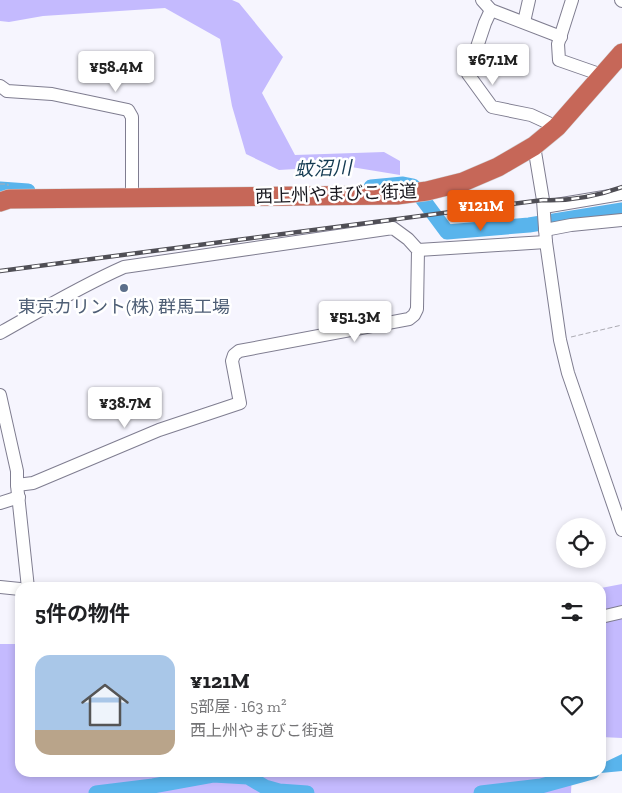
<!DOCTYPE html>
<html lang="ja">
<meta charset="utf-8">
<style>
:root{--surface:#fff;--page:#f6f6f6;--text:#202124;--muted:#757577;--line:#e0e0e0;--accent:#ea580c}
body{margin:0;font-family:"Zilla Slab","Noto Sans JP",serif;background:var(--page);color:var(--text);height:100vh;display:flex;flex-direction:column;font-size:19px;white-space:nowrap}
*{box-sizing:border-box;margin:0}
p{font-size:16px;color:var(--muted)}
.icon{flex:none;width:28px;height:28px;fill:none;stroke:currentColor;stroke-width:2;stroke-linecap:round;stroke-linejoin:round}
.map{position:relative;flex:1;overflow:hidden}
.sheet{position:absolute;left:15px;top:582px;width:591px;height:195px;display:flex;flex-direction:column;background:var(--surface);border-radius:15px;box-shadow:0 2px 8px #0003}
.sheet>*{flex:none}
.buttons{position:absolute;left:556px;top:518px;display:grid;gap:10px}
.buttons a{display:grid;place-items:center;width:50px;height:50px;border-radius:50%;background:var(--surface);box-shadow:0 2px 8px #0003;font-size:25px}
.price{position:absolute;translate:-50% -42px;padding:0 11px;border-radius:5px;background:#fff;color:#222;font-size:16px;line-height:32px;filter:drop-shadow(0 1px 2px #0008)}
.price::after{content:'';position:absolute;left:50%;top:30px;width:15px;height:11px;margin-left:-8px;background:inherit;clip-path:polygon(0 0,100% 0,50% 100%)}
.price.current{background:var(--accent);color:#fff}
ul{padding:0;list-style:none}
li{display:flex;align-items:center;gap:15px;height:125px;padding:0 20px}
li+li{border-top:1px solid var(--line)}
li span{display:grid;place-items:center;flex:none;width:140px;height:100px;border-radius:15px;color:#555}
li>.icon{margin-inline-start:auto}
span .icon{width:60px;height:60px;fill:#fffc;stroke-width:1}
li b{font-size:21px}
h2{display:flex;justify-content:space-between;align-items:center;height:60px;padding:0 20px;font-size:21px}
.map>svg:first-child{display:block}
.forest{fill:#c4bafe}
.water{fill:#59b4ec}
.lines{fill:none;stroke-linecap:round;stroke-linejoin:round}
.river{stroke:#59b4ec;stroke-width:15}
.minor-casing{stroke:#7f7d90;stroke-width:14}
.highway-casing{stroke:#d1d1d2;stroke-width:20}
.path{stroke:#acabb3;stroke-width:1;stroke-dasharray:5 2.5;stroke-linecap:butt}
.minor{stroke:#fff;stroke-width:12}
.highway{stroke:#c66758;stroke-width:19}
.rail-casing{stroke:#4f4e55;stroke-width:4.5}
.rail{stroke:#fff;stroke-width:2.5;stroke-dasharray:8;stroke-linecap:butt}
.service-dot{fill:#5c6f8a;stroke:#fff;stroke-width:2}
.labels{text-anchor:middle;stroke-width:5;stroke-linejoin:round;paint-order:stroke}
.street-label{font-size:18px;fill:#19181f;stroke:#fff}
.service-label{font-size:18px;fill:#4e5e75;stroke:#fff}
.water-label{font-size:19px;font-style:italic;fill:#133a51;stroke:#fff}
</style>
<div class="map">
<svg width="622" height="793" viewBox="0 0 622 793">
<rect width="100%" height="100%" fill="#f6f5fe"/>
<g class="forest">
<polygon points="0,0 232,0 239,3 283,57 262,93 295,155 384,152 400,161 400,175 345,166 279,170 246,154 232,106 220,39 165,8 43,16 9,22 0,21"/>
<polygon points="622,584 622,738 601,737 601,588"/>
<polygon points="0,644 20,644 20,772 572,772 571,793 0,793"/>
</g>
<polygon class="water" points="622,754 622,771 580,775 585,773 601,772 601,764"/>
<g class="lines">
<g class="river">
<polyline points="371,187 403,184 413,186 447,232 529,225 622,210"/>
<polyline points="0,189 28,191"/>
<polyline points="96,793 153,786 213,775 248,777 265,787 279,791 307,793"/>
<polyline points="481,793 541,786 592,772"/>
</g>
<defs>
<g id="minor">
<polyline points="482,0 491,10 561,37"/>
<polyline points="572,0 558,44 559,60 602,75"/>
<polyline points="621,0 622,1"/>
<polyline points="491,10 485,23 468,74 492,107 531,115 557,127"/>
<polyline points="524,22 529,0"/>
<polyline points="0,86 7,91 52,94 128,110 132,117 132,198"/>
<polyline points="534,146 543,200 546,242 560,340 568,373 622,530"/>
<polyline points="544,207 622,194"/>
<polyline points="545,230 571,225 622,220"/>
<polyline points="418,250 546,242"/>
<path d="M0,333C41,310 81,286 124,267L393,228L408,239L418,250L417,309L414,315L409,319L239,351L234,355L232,361L240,403L159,430L33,483L17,485"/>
<polyline points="0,395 17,471 17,485 28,588"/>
<polyline points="0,503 19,497"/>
<polyline points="0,587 20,589"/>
<polyline points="601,617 622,612"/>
</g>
<polyline id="highway" points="0,202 9,199 397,195 427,191 463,182 498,167 534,146 557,127 622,53"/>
</defs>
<use href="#minor" class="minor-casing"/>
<use href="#highway" class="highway-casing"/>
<g class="path">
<polyline points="0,184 8,184 8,186"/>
<polyline points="571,337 622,325"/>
</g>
<use href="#minor" class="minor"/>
<use href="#highway" class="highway"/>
<defs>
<path id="rail" d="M0,271L543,200C570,201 597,196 622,187"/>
</defs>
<use href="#rail" class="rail-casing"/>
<use href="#rail" class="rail"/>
</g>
<circle class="service-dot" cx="124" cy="288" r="5"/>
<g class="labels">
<g class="street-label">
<text transform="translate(336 194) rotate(-2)" y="6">西上州やまびこ街道</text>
</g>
<g class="service-label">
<text x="124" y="313">東京カリント(株) 群馬工場</text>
</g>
<g class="water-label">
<text transform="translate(323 168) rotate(-2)" y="7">蚊沼川</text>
</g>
</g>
</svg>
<div class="buttons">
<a><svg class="icon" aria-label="locate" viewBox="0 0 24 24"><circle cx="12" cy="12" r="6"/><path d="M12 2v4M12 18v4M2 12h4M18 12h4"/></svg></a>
</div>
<b class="price" style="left:493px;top:86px">¥67.1M</b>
<b class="price" style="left:116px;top:93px">¥58.4M</b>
<b class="price current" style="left:481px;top:232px">¥121M</b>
<b class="price" style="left:355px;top:343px">¥51.3M</b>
<b class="price" style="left:125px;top:429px">¥38.7M</b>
<section class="sheet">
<h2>5件の物件<svg class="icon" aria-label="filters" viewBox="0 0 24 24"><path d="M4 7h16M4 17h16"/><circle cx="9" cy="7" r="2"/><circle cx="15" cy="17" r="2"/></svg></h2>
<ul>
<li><span style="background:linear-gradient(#a9c7e8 75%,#b9a48a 0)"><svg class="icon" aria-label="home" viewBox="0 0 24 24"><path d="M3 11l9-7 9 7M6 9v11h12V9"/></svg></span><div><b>¥121M</b><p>5部屋 · 163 m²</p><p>西上州やまびこ街道</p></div><svg class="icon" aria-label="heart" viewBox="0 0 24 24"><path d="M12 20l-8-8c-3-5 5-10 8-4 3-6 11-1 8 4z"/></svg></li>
</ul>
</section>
</div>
